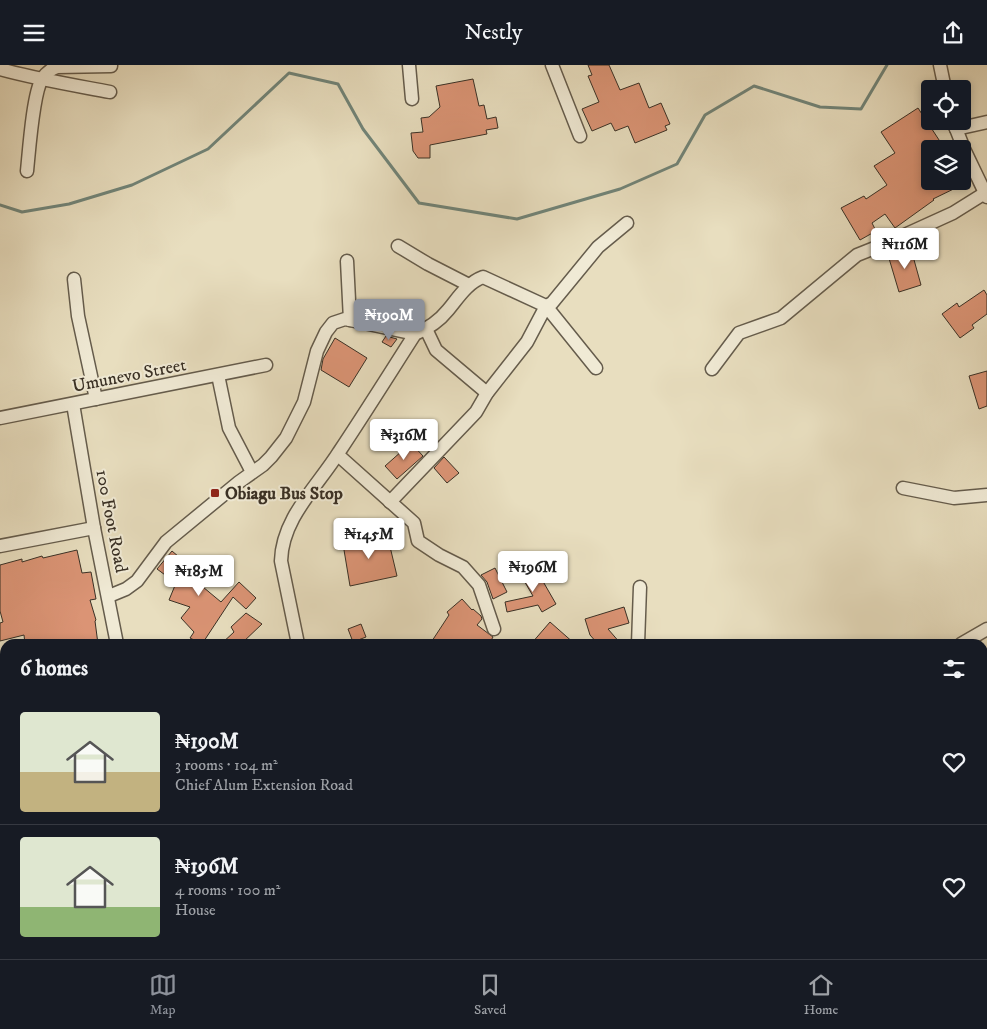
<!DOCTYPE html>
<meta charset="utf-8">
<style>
:root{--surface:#171b24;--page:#242831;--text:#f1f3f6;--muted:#9ea1a6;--line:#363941;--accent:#8c9099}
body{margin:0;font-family:"IM FELL DW Pica",serif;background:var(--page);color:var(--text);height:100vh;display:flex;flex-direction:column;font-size:19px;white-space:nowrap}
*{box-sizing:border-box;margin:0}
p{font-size:16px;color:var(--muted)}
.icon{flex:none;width:28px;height:28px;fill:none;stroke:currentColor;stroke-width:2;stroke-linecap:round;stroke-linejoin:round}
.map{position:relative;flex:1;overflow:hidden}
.side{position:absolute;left:0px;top:574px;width:988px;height:321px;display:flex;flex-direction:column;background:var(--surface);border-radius:15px 15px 0 0;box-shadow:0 2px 8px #0003}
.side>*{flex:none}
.tools{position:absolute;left:921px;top:15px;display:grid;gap:10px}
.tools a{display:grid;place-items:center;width:50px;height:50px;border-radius:5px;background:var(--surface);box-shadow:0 2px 8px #0003;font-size:25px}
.price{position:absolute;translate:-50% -42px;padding:0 11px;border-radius:5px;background:#fff;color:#222;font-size:16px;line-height:32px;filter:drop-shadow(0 1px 2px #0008)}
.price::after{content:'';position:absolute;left:50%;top:30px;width:15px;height:11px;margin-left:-8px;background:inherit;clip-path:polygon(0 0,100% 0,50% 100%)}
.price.on{background:var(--accent);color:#fff}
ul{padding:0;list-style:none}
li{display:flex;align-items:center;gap:15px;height:125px;padding:0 20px}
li+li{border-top:1px solid var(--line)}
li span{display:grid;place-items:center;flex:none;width:140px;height:100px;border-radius:5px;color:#555}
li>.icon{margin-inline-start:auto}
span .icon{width:60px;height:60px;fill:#fffc;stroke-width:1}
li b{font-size:21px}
h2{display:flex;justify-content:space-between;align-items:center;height:60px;padding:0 20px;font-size:21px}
header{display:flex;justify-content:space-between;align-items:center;height:65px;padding:0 20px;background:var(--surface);font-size:22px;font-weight:600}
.menu{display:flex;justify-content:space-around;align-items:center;height:70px;border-top:1px solid var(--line);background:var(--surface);font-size:14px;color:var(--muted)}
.menu a{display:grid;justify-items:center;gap:2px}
.menu .on{color:var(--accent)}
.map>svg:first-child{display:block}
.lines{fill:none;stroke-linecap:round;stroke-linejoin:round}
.stream{stroke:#718478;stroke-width:3}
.building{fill:#db9475;stroke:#393025}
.minor-casing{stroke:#655c4c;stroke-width:15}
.minor{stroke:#f0ead5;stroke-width:12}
.poi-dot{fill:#8f2418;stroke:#f0ead5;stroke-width:2}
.labels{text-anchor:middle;stroke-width:4;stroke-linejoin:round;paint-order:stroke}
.street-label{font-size:18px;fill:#393025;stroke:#f0ead5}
.poi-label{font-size:18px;font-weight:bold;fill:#393025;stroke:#f0ead5;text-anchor:start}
</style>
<header><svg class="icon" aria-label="menu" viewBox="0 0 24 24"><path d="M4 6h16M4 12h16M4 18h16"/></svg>Nestly<svg class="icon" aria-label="share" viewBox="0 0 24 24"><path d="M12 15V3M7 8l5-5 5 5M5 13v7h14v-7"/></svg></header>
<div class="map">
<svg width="987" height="894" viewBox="0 0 987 894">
<rect width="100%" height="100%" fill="#e8debf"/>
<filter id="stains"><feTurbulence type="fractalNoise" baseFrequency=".004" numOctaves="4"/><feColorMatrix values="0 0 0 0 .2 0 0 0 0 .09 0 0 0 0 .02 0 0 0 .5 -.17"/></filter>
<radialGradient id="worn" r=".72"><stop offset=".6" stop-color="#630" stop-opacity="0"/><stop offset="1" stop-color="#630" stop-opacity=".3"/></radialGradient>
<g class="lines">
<polyline class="stream" points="0,140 22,147 69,139 132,120 208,84 289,8 338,19 363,64 419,138 517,154 620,124 677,99 705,50 754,21 820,42 861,44 887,0"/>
</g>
<g class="building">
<polygon points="588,0 609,0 620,25 639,18 649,43 661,38 670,59 665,61 667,65 635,78 628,61 615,66 611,58 592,66 582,44 599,37 588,11 592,10"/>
<polygon points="473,14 479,41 484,40 487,54 496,52 498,63 486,65 487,69 430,80 430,93 418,93 413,86 411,68 423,67 421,53 429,52 440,42 436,21"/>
<polygon points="918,43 945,84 930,84 930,116 970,116 933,134 934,135 895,163 885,149 872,158 876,166 860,175 841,143 864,131 866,134 887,120 874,101 895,88 881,67"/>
<polygon points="911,184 921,220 899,227 888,190"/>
<polygon points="984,225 987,230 987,249 972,260 974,263 960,273 942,249 957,238 959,242"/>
<polygon points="386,271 397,274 391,282 382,277"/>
<polygon points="335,273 367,293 349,322 321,305 323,294"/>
<polygon points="987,306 987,341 979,344 969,311"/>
<polygon points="411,378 423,391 397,414 385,401"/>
<polygon points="444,392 459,408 447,418 434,403"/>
<polygon points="387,469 397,511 350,521 343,479 370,474"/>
<polygon points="77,485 82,508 91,507 96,534 90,535 96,555 95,556 98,579 25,579 24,570 0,576 0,558 3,557 0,546 0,500 22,494 22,497 42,491 43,493"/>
<polygon points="172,486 193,504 209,514 203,522 221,537 239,517 256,533 246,544 233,532 202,579 190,573 194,567 181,553 190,542 169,535 176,518 157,504"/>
<polygon points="533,499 556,539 542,547 538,540 507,547 505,537 533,531 519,507"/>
<polygon points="495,503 507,527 493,534 487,517 481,510"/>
<polygon points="462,534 472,545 473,544 481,551 482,554 477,560 493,572 489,579 430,579 449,550 447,547"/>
<polygon points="624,542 629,558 608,564 621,579 598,579 590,570 585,554"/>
<polygon points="246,548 262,559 241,579 221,579 234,567 231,562"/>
<polygon points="550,557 575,579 531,579"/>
<polygon points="361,559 366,572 353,577 348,564"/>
</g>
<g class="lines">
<defs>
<g id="minor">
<polyline points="409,0 412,34"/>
<polyline points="552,0 580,71"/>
<polyline points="940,0 945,24"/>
<path d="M0,4C36,14 73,20 110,27"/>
<polyline points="953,56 964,84 987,132"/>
<polyline points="956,64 987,57"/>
<path d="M27,106C29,87 33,28 42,14C46,8 51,4 57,2L111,1"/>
<polyline points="398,181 428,199 469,220"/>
<polyline points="347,196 350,255"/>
<polyline points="74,214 78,251 96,334"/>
<polyline points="426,264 436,285 487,328"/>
<polyline points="712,304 739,268 781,253 857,190 887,178 953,148 985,128"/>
<polyline points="218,310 229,363 252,407"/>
<polyline points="73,339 94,463 117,579"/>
<polyline points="0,353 266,300"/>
<polyline points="338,390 414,458 418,476 439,490 463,502 479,520 494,564"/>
<polyline points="903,423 954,433 987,430"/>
<polyline points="390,437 476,347 487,328 527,277 546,241 596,303"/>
<polyline points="0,481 94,463"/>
<polyline points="109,531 126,524 137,516 166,477 239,417 263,400 271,392 286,373 304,337 317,286 326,267 333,258 345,254 350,255 415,269"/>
<path d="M298,579L281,496C282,453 317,422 339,387C365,348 390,308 415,269C427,264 440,255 448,245C458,233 467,218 483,212L546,241L552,238L598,182L627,158"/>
<polyline points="638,579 640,522"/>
<polyline points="961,579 987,564"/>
<polyline points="0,609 5,608"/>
<path d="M5,739C0,746 0,754 5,761"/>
<polyline points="982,741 987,743"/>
<polyline points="982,824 987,823"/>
<polyline points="102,890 104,894"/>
<polyline points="351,890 352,894"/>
<polyline points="492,890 493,894"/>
<polyline points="845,890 846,894"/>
<polyline points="51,894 56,890"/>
<polyline points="644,894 662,890"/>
</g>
</defs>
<use href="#minor" class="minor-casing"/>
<use href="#minor" class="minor"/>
</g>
<rect class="poi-dot" x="210" y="423" width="10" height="10" rx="2.5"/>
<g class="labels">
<g class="street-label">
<text transform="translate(129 310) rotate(-11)" y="6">Umunevo Street</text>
<text transform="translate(112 456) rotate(79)" y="6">100 Foot Road</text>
</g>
<g class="poi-label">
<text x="225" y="434">Obiagu Bus Stop</text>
</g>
</g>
<rect width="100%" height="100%" filter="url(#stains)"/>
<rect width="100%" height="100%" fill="url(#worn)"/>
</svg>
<div class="tools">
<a><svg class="icon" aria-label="locate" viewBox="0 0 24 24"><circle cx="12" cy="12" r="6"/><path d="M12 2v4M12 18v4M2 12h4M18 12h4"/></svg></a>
<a><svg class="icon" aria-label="layers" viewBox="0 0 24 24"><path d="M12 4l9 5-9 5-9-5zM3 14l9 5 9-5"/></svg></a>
</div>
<b class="price" style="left:905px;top:205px">₦116M</b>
<b class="price on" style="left:389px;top:276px">₦190M</b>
<b class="price" style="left:404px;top:396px">₦316M</b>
<b class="price" style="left:369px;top:495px">₦145M</b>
<b class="price" style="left:533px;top:528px">₦196M</b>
<b class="price" style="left:199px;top:532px">₦185M</b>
<section class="side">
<h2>6 homes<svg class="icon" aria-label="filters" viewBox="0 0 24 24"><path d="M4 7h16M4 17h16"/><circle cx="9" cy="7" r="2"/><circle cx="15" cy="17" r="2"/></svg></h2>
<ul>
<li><span style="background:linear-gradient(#dfe7d0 60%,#c2b280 0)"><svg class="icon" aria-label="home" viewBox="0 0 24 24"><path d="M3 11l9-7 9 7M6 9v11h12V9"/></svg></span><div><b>₦190M</b><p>3 rooms · 104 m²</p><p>Chief Alum Extension Road</p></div><svg class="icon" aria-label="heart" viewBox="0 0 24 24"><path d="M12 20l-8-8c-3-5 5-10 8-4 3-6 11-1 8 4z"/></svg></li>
<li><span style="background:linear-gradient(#dfe7d0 70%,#8fb573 0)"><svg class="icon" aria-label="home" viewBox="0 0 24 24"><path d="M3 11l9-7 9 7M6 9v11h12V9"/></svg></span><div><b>₦196M</b><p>4 rooms · 100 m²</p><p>House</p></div><svg class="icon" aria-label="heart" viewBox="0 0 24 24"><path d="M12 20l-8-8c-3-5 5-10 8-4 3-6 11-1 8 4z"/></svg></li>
</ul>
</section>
</div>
<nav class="menu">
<a class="on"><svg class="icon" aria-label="map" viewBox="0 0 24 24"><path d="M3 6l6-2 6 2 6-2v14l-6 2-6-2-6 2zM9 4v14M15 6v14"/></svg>Map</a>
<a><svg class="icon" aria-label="saved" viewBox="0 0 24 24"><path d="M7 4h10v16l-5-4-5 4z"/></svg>Saved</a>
<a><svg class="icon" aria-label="home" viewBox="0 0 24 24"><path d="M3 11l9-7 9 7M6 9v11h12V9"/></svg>Home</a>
</nav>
